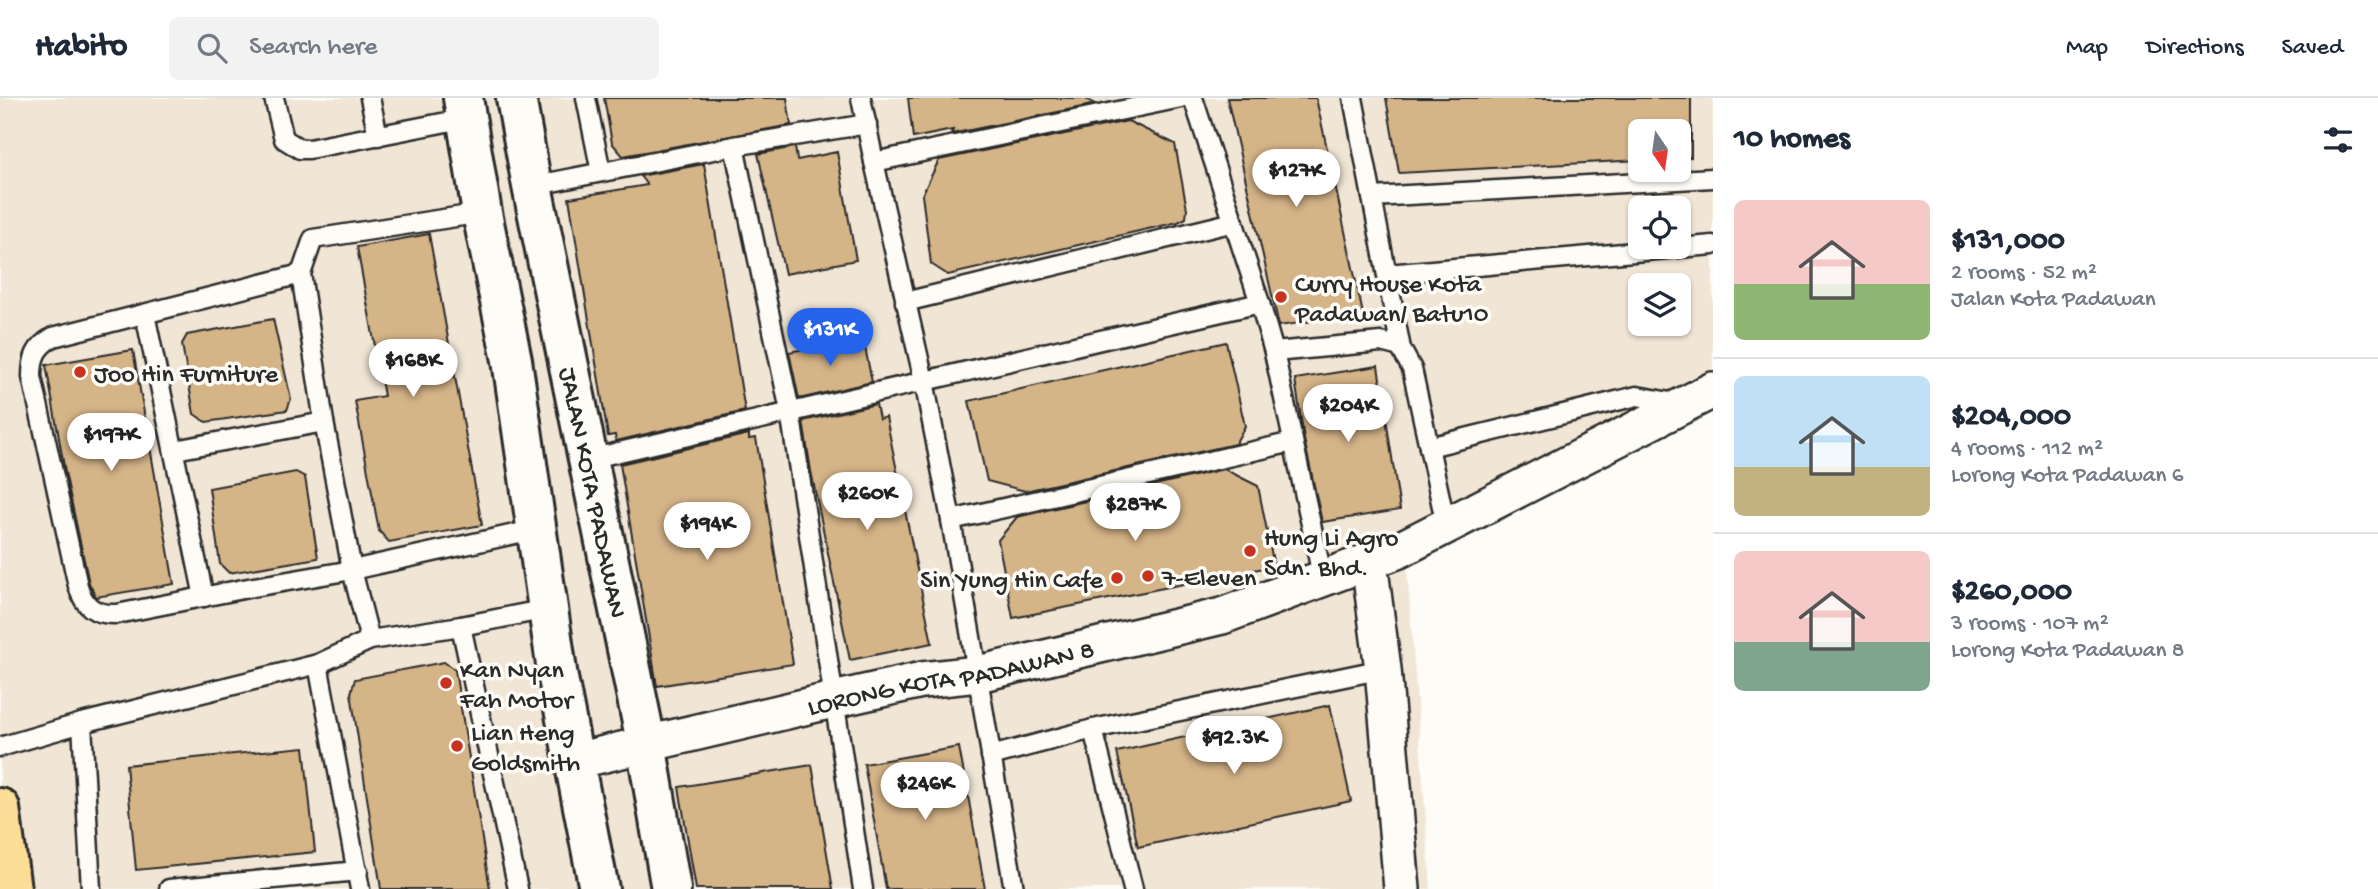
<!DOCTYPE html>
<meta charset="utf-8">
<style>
:root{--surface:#fff;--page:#f2f2f3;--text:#1f2937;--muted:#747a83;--line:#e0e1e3;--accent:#2563eb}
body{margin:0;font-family:"Gochi Hand",sans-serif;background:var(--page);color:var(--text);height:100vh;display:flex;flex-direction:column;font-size:26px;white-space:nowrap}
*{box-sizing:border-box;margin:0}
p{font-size:23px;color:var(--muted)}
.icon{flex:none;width:38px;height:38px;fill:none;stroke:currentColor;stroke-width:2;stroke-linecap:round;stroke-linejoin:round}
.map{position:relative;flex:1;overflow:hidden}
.panel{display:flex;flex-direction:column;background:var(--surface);width:665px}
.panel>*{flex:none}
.needle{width:46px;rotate:167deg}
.fabs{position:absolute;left:1628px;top:21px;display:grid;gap:14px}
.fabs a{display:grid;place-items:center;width:63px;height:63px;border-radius:10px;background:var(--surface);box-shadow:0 2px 5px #0004;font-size:35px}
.price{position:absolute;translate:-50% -60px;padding:0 16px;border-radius:24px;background:#fff;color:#222;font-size:23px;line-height:46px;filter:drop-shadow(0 2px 4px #0008)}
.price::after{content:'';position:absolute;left:50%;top:42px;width:21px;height:16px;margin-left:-10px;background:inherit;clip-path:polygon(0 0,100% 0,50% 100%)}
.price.active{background:var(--accent);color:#fff}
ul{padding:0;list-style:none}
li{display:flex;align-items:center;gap:21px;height:175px;padding:0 21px}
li+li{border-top:2px solid var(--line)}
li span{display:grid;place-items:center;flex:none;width:196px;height:140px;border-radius:10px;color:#555}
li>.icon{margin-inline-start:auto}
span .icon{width:84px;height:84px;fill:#fffc;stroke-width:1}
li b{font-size:30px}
h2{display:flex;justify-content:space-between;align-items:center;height:84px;padding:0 21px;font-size:30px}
header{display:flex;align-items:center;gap:42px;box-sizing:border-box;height:98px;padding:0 35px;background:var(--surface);border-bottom:2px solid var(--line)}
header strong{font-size:33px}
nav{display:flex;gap:38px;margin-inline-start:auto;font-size:24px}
.search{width:490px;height:63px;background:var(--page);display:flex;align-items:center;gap:18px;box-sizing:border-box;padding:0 24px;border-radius:10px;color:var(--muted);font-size:26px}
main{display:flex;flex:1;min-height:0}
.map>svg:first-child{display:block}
.built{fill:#f1e6d6;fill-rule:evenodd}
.building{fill:#d5b488;stroke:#2b2b2b;stroke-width:2}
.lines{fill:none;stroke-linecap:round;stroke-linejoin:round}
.lane-casing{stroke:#2b2b2b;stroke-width:23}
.street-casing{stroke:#2b2b2b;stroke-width:40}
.secondary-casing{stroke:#2b2b2b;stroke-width:44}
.highway-casing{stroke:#2b2b2b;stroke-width:44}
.lane{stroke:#fdfcf7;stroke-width:18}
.street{stroke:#fdfcf7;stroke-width:35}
.secondary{stroke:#fdfcf7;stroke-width:38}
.highway{stroke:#fcde96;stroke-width:38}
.poi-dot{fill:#c8321e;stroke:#fdfcf7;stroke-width:2.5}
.labels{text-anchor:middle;stroke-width:7;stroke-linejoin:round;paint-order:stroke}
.poi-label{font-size:26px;fill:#2b2b2b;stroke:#fdfcf7;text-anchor:start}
.street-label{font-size:26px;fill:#2b2b2b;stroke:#fdfcf7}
</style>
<header>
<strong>Habito</strong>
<div class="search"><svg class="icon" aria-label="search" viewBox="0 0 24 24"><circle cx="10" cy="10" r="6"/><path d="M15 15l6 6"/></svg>Search here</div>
<nav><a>Map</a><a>Directions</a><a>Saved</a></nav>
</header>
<main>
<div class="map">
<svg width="1713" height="791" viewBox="0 0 1713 791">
<rect width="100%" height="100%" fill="#fdfcf7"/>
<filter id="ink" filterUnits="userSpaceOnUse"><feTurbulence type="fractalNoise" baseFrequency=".0143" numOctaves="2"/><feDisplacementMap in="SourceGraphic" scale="14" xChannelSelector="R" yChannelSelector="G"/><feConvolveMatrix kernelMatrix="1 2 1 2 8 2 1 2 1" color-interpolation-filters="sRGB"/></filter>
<g filter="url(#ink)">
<path class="built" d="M0,0H1713V309L1407,471L1431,791H0ZM1640,33H1678V72H1640ZM1640,110H1678V149H1640ZM1640,187H1678V226H1640Z"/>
<g class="building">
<polygon points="604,0 787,0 791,27 623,58 612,45"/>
<polygon points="908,0 1084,0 1096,6 951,36 953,32 913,40"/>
<polygon points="1227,0 1316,0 1363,216 1279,228"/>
<polygon points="1386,0 1691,0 1691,59 1678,60 1678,33 1640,33 1640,62 1399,75"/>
<polygon points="1128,23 1175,46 1187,111 1186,120 1178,124 948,177 931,166 922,97 939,62"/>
<polygon points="795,49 797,62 837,54 856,162 785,176 758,56"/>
<polygon points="704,66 745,313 616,343 615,337 608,338 569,100 647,87 640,78"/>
<polygon points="429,136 482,427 389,444 379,433 355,303 384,298 357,149"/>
<polygon points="273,221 291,301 287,312 206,324 194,316 182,246 187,237"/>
<polygon points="863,239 872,284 799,301 789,254"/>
<polygon points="1226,244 1245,328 1235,346 1025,393 987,383 969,303"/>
<polygon points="133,252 174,486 96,499 89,485 65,374 46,267"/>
<polygon points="1378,268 1400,412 1322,424 1304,341 1295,281"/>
<polygon points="876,306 879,321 886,319 932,545 850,562 811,373 803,323"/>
<polygon points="749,336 749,341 756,340 793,566 657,588 620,366"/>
<polygon points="1224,371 1258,388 1274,468 1013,520 998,442 1017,419"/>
<polygon points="296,374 305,379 318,460 229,475 220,466 209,390"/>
<polygon points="444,564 455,572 490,791 381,791 351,595 355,581"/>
<polygon points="1330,607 1351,703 1138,749 1117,654"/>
<polygon points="304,649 315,754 136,772 126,667"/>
<polygon points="959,649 985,791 886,791 864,666"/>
<polygon points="812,667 833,791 696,791 679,689"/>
</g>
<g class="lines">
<defs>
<g id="lane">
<polyline points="274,0 284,41 300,51 309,51 467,20"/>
<polyline points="370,0 378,38"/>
<polyline points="586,0 601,74"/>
<polyline points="861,0 874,64 924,283 951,422 1014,791"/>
<polyline points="1193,0 1260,205 1274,254 1323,482"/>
<polyline points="1353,0 1401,251"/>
<polyline points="734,48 790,313 863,791"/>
<polyline points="874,64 1181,0"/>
<polyline points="532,88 734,48 867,26"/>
<polyline points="1372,99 1713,80"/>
<polyline points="482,115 313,141 301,176 324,324 352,472 537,431"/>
<path d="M301,176L53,239C36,249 32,259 32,279L78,488C84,509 95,517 117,516L248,490L352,472L370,542"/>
<polyline points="1387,176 1713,147"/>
<polyline points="905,204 1234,124"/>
<polyline points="145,216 204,499"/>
<polyline points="1274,254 1381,244 1400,249 1412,271 1446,427"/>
<polyline points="1429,349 1637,298 1681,306"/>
<polyline points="175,352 324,324"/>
<polyline points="589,361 1260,205"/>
<polyline points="951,422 1293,344"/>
<polyline points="461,528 518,791"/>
<polyline points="318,566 360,791"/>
<polyline points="82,625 91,791"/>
<polyline points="1093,631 1133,791"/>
<polyline points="0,649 82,625 318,566 370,542 461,528 547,511"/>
<polyline points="991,658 1093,631 1383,571"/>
<polyline points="169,791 358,773"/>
</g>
<g id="street">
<polyline points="1369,464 1383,571 1402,791"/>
<path id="s1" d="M575,663L833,602L922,582L978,576L1222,518L1399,452L1713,292"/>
</g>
<g id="secondary">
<polyline points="463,0 482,115 512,262 558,580 599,791"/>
<path id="s2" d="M516,0L532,88L644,634L671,791"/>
</g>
<polyline id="highway" points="0,710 11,791"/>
</defs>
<use href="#lane" class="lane-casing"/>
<use href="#street" class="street-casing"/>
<use href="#secondary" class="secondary-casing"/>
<use href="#highway" class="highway-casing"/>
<use href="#lane" class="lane"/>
<use href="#street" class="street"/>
<use href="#secondary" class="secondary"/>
<use href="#highway" class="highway"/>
</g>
</g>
<g class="poi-dot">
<circle cx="1281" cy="199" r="7"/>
<circle cx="80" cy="274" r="7"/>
<circle cx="1250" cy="453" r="7"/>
<circle cx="1148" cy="478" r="7"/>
<circle cx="1117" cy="480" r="7"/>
<circle cx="446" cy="585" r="7"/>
<circle cx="457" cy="648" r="7"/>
</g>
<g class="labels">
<g class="poi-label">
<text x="1295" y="193">Curry House Kota<tspan x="1295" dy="30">Padawan/ Batu10</tspan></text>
<text x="94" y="283">Joo Hin Furniture</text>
<text x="1264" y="447">Hung Li Agro<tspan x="1264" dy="30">Sdn. Bhd.</tspan></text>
<text x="1162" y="487">7-Eleven</text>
<text x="1103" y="489" text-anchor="end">Sin Yung Hin Cafe</text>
<text x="460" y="579">Kan Nyan<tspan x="460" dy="30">Fah Motor</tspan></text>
<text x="471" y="642">Lian Heng<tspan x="471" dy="30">Goldsmith</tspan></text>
</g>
<g class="street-label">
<text dy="9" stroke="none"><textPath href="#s2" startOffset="402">JALAN KOTA PADAWAN</textPath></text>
<text dy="9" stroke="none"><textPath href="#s1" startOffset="385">LORONG KOTA PADAWAN 8</textPath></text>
</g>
</g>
</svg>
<div class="fabs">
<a><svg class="needle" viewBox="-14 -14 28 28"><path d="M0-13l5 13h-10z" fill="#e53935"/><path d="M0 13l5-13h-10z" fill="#747a83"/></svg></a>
<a><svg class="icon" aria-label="locate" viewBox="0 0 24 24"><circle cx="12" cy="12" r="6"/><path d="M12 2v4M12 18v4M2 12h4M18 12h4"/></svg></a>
<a><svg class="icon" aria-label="layers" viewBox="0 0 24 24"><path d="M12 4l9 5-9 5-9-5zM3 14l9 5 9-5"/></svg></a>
</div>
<b class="price" style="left:1296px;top:111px">$127K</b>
<b class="price active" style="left:830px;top:270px">$131K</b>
<b class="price" style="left:413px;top:301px">$168K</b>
<b class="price" style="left:1348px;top:346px">$204K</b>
<b class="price" style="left:111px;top:375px">$197K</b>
<b class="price" style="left:867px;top:434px">$260K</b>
<b class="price" style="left:1135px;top:445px">$287K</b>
<b class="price" style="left:707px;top:464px">$194K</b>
<b class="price" style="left:1234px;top:678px">$92.3K</b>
<b class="price" style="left:925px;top:724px">$246K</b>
</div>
<section class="panel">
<h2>10 homes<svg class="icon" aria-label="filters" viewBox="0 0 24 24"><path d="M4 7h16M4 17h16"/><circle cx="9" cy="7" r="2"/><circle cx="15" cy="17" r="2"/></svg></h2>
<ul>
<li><span style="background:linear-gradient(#f6c9c9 60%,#8fb573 0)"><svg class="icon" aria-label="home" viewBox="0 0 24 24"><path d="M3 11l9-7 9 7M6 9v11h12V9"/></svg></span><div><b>$131,000</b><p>2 rooms · 52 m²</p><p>Jalan Kota Padawan</p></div></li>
<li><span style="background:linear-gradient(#bfe0f5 65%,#c2b280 0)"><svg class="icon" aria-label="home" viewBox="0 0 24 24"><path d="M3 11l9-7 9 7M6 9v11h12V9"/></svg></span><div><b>$204,000</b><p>4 rooms · 112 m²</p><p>Lorong Kota Padawan 6</p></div></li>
<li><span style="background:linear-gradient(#f6c9c9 65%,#7fa58c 0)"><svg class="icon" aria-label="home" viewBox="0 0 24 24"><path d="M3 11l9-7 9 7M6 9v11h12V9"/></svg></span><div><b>$260,000</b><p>3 rooms · 107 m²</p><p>Lorong Kota Padawan 8</p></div></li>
</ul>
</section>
</main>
